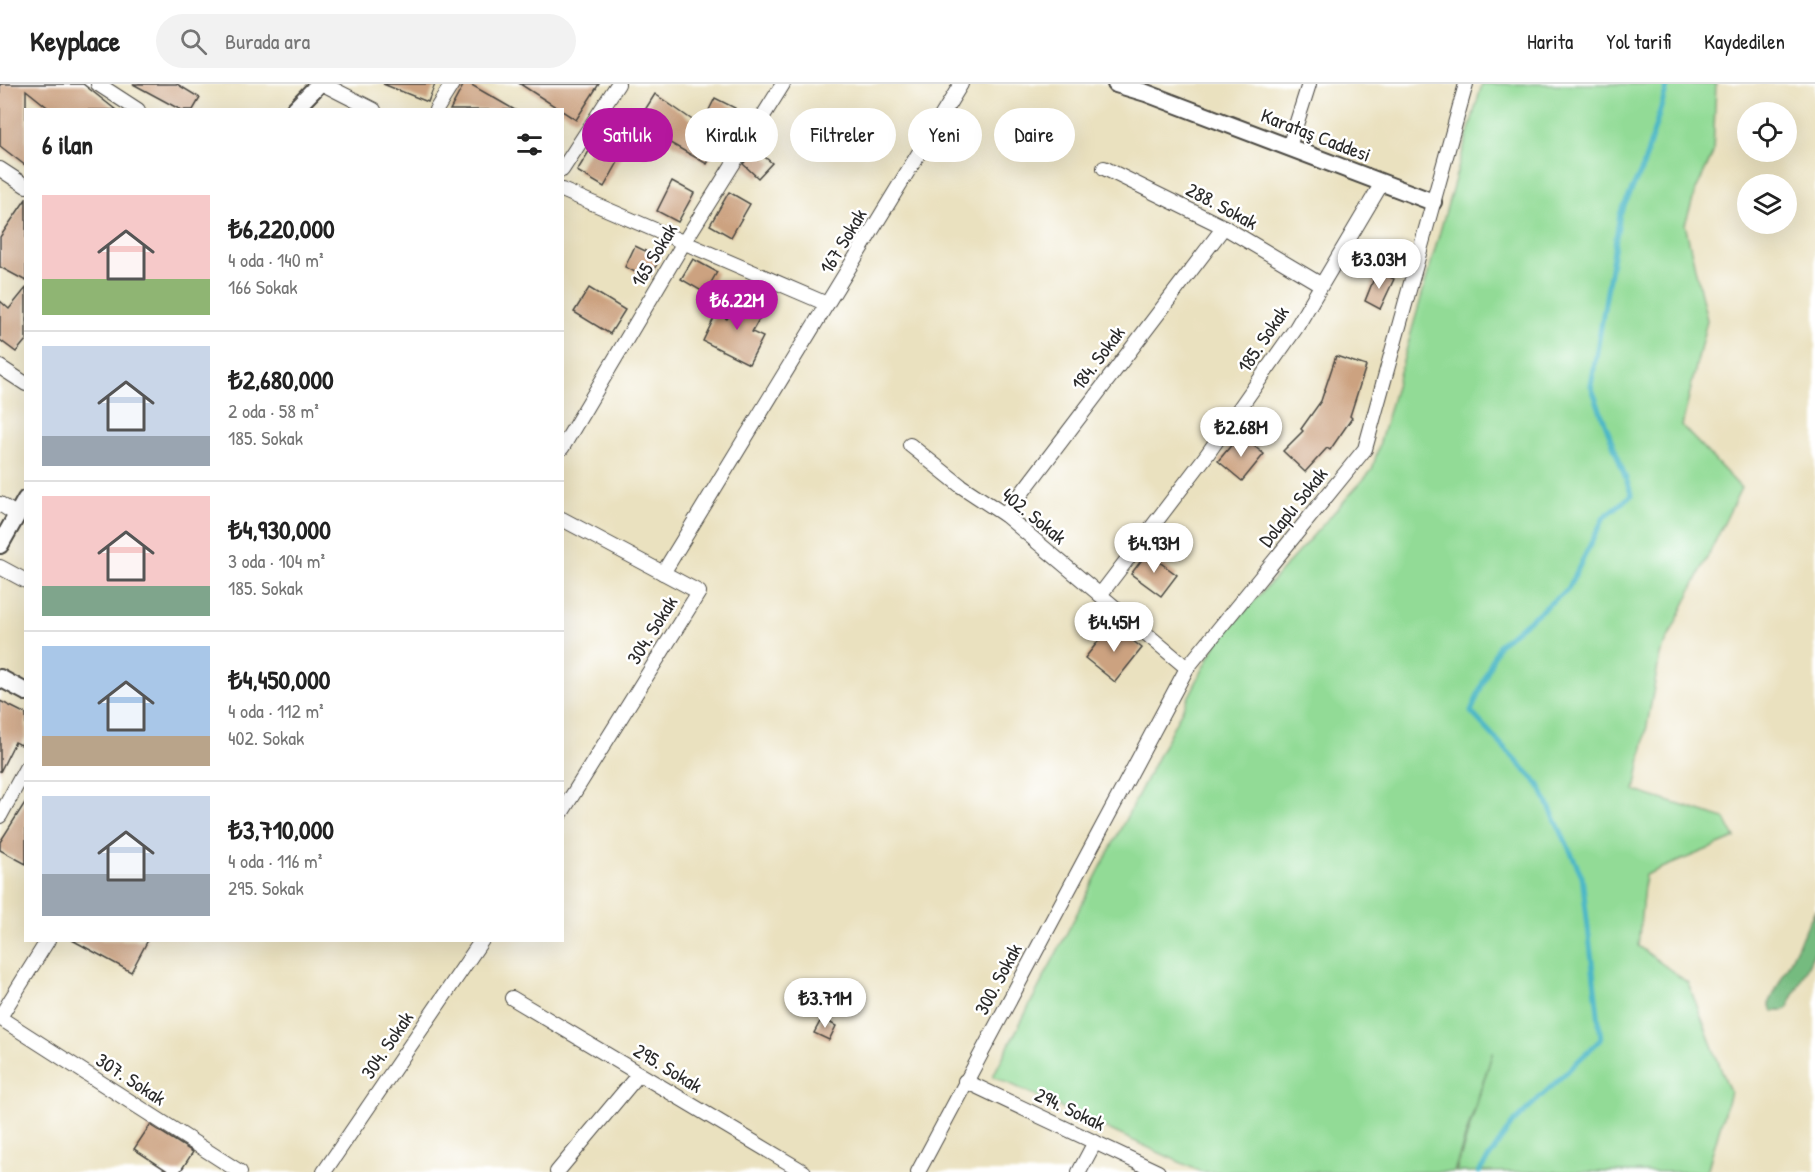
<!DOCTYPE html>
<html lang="tr">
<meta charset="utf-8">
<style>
:root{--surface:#fff;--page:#f2f2f2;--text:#222;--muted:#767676;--line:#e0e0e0;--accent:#b5179e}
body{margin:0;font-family:"Patrick Hand",sans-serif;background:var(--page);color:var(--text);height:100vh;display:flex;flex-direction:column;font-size:22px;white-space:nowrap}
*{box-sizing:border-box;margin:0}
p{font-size:20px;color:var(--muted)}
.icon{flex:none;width:33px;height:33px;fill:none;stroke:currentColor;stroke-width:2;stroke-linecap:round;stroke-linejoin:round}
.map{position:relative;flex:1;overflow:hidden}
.panel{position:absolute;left:24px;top:24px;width:540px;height:834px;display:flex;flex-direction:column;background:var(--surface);border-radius:0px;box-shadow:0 6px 24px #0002}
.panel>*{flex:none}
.banner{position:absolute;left:582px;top:24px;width:570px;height:54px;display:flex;gap:12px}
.tools{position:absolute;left:1737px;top:18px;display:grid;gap:12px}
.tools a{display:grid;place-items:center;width:60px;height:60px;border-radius:50%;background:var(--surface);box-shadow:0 6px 24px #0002;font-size:30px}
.price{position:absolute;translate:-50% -51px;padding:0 14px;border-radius:21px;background:#fff;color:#222;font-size:20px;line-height:39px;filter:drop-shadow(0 2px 3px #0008)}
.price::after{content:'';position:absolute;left:50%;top:36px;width:18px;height:14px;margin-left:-9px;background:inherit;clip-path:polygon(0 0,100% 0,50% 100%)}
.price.selected{background:var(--accent);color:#fff}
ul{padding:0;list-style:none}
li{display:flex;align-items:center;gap:18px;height:150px;padding:0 18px}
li+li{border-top:2px solid var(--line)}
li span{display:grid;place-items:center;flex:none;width:168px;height:120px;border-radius:0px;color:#555}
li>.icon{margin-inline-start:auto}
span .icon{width:72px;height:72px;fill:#fffc;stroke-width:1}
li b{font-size:26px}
h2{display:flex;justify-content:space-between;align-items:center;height:72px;padding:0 18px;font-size:26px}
.chip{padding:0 21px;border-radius:27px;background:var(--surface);box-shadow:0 6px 24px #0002;font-size:21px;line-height:54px}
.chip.selected{background:var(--accent);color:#fff}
header{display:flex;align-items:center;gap:36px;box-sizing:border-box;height:84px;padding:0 30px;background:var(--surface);border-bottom:2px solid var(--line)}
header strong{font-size:28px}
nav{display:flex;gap:33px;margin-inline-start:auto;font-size:21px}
.search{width:420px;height:54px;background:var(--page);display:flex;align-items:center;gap:15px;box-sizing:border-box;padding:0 21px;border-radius:33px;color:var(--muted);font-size:22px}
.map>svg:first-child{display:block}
.green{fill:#92db96;stroke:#5e8360;stroke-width:1.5}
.forest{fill:#75bb7f;stroke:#507355;stroke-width:1.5}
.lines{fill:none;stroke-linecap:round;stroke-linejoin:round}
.stream{stroke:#4bb7c7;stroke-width:5}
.building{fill:#cca280}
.minor-casing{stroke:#484641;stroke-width:16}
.tertiary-casing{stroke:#484641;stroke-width:20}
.minor{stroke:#fff;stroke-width:14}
.tertiary{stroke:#fff;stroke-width:16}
.labels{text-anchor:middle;stroke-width:5;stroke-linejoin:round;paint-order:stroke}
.street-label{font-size:20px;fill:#2b2b2b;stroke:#fff}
</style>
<header>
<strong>Keyplace</strong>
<div class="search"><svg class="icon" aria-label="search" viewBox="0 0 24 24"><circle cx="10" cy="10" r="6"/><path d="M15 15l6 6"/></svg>Burada ara</div>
<nav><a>Harita</a><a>Yol tarifi</a><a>Kaydedilen</a></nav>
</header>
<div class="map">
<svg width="1815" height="1088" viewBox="0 0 1815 1088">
<rect width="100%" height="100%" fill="#fff"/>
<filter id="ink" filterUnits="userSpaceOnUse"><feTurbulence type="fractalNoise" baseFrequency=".0167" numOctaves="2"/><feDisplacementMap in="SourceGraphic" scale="12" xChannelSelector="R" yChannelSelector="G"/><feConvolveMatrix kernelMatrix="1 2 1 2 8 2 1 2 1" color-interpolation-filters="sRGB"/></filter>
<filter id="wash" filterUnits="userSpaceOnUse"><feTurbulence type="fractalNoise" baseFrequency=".008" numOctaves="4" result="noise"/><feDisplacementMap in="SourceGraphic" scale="24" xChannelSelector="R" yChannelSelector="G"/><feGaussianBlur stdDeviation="1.35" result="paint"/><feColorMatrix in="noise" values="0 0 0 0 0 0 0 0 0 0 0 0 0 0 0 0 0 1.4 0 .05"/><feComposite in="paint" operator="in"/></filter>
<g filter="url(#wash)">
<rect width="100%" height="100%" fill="#eae1bf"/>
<polygon class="green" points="1482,0 1716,0 1713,69 1696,106 1685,140 1707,236 1682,342 1741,404 1660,571 1635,707 1725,735 1735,754 1645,791 1638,862 1688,899 1730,1008 1707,1088 1456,1088 1493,967 1454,1088 1201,1088 993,992 1217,558 1372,386"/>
<polygon class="forest" points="1815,826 1815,867 1787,925 1773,928 1769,920"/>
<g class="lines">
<polyline class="stream" points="1479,1088 1512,1040 1601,955 1582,792 1539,701 1471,628 1498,561 1568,505 1604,433 1632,411 1591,302 1620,130 1643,83 1668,0"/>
</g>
<g id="blocks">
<g class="building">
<polygon points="0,0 83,0 116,26 51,26 26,6 26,82 0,62"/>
<polygon points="133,0 177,0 200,14 193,26 181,26"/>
<polygon points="383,0 435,0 428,18"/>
<polygon points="464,0 470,0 515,26 450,26"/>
<polygon points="520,0 599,0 576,36"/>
<polygon points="655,10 701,42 715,14 735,24 722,55 707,80 658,52 645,73 619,57 633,34 638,37"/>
<polygon points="600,49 626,64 604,103 577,87"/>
<polygon points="755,65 772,79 758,94 743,80"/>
<polygon points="672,97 694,109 678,138 657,127"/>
<polygon points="729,108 750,120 731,153 710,141"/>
<polygon points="26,115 26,197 0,183 0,153"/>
<polygon points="635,162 660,174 649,195 625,183"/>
<polygon points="693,175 717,188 705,209 681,195"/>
<polygon points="1377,187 1394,195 1380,225 1365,217"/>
<polygon points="26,204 26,256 16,268 0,256 0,217 9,225"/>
<polygon points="589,204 625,226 610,250 574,228"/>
<polygon points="742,211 765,224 752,248 763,253 749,280 703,257 716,230 727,235"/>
<polygon points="1336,272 1366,282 1350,332 1352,334 1330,366 1327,364 1305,388 1283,367 1303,347 1301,345 1321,317"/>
<polygon points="1240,351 1264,370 1242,397 1218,377"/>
<polygon points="1147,469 1177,491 1161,512 1131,490"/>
<polygon points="1112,540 1142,564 1115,598 1085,574"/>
<polygon points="0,617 26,630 26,652 21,661 15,658 0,688"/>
<polygon points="26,717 26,780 0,766 0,758"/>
<polygon points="72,856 148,856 131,888"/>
<polygon points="822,934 836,942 829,956 814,949"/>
<polygon points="150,1041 193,1068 180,1088 169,1088 134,1065"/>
</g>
</g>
</g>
<g filter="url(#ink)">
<use href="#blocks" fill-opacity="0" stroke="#484641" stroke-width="1.5"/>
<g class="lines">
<defs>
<g id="minor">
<polyline points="98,0 138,26"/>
<polyline points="323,0 374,26"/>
<polyline points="436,26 452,0"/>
<polyline points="1289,63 1309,0"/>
<polyline points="1104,84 1224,143 1320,200"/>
<polyline points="0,85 26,102"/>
<polyline points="562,86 618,0"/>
<polyline points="562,106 827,220"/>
<polyline points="0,283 26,300"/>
<polyline points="910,361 961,402 1005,431 1187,584"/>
<polyline points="562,364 683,160 783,0"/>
<polyline points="0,420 17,431"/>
<polyline points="1005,431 1224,143"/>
<polyline points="562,435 699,508 562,728"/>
<polyline points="0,483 26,497"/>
<polyline points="663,489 961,0"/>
<polyline points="1100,511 1206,372 1296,244 1382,99"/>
<polyline points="0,732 26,684"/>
<polyline points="512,914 804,1088"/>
<polyline points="0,933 48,856"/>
<polyline points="0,934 240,1088"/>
<polyline points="965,997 1158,1088"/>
<polyline points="324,1088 482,856"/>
<polyline points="557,1088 639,990"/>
<polyline points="918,1088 1187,584 1365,365 1466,0"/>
<polyline points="1079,1088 1095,1058"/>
</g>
<g id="tertiary">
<polyline points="1116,0 1146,9 1433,118"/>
<polyline points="294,26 319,0"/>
<polyline points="0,461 26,415"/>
<polyline points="0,594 26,608"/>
</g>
</defs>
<use href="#minor" class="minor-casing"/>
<use href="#tertiary" class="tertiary-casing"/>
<use href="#minor" class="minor"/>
<use href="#tertiary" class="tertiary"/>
</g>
</g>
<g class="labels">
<g class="street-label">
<text transform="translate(1316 51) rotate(21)" y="7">Karataş Caddesi</text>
<text transform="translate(1222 122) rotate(28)" y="7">288. Sokak</text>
<text transform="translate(843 157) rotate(-59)" y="7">167 Sokak</text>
<text transform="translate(654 171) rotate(-59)" y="7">165 Sokak</text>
<text transform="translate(1263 255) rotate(-56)" y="7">185. Sokak</text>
<text transform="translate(1098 274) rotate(-53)" y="7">184. Sokak</text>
<text transform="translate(1293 423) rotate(-51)" y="7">Dolaplı Sokak</text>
<text transform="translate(1034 432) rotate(39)" y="7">402. Sokak</text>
<text transform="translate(652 546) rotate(-58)" y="7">304. Sokak</text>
<text transform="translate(998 895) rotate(-62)" y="7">300. Sokak</text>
<text transform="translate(387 961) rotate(-56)" y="7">304. Sokak</text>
<text transform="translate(668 984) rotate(31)" y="7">295. Sokak</text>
<text transform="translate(131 995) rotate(33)" y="7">307. Sokak</text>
<text transform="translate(1070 1025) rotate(25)" y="7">294. Sokak</text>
</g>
</g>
</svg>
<div class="tools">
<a><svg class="icon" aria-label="locate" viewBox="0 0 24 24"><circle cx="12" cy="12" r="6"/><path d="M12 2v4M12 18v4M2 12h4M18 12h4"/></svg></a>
<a><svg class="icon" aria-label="layers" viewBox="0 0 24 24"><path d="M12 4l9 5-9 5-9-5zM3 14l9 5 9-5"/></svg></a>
</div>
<b class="price" style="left:1379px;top:206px">₺3.03M</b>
<b class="price selected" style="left:737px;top:247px">₺6.22M</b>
<b class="price" style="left:1241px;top:374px">₺2.68M</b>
<b class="price" style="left:1154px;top:490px">₺4.93M</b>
<b class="price" style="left:1114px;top:569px">₺4.45M</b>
<b class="price" style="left:825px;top:945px">₺3.71M</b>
<div class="banner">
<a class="chip selected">Satılık</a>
<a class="chip">Kiralık</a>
<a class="chip">Filtreler</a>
<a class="chip">Yeni</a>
<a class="chip">Daire</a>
</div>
<section class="panel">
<h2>6 ilan<svg class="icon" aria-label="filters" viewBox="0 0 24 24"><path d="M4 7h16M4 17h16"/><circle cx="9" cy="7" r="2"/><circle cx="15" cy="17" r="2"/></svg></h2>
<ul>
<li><span style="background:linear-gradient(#f6c9c9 70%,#8fb573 0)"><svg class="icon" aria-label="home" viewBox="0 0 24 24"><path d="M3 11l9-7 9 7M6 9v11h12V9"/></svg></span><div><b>₺6,220,000</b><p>4 oda · 140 m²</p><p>166 Sokak</p></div></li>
<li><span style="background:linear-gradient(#c9d6e8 75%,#9aa5b1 0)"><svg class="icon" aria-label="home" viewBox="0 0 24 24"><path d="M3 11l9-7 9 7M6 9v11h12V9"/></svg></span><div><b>₺2,680,000</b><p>2 oda · 58 m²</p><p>185. Sokak</p></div></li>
<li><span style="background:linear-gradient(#f6c9c9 75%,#7fa58c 0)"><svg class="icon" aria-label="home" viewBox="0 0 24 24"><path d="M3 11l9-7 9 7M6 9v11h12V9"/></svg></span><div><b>₺4,930,000</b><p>3 oda · 104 m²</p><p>185. Sokak</p></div></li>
<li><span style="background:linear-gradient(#a9c7e8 75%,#b9a48a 0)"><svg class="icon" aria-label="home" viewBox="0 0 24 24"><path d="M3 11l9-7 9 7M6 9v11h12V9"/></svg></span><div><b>₺4,450,000</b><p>4 oda · 112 m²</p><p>402. Sokak</p></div></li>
<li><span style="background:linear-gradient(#c9d6e8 65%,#9aa5b1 0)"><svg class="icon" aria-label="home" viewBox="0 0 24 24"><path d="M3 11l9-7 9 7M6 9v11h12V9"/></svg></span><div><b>₺3,710,000</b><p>4 oda · 116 m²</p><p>295. Sokak</p></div></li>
</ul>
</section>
</div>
